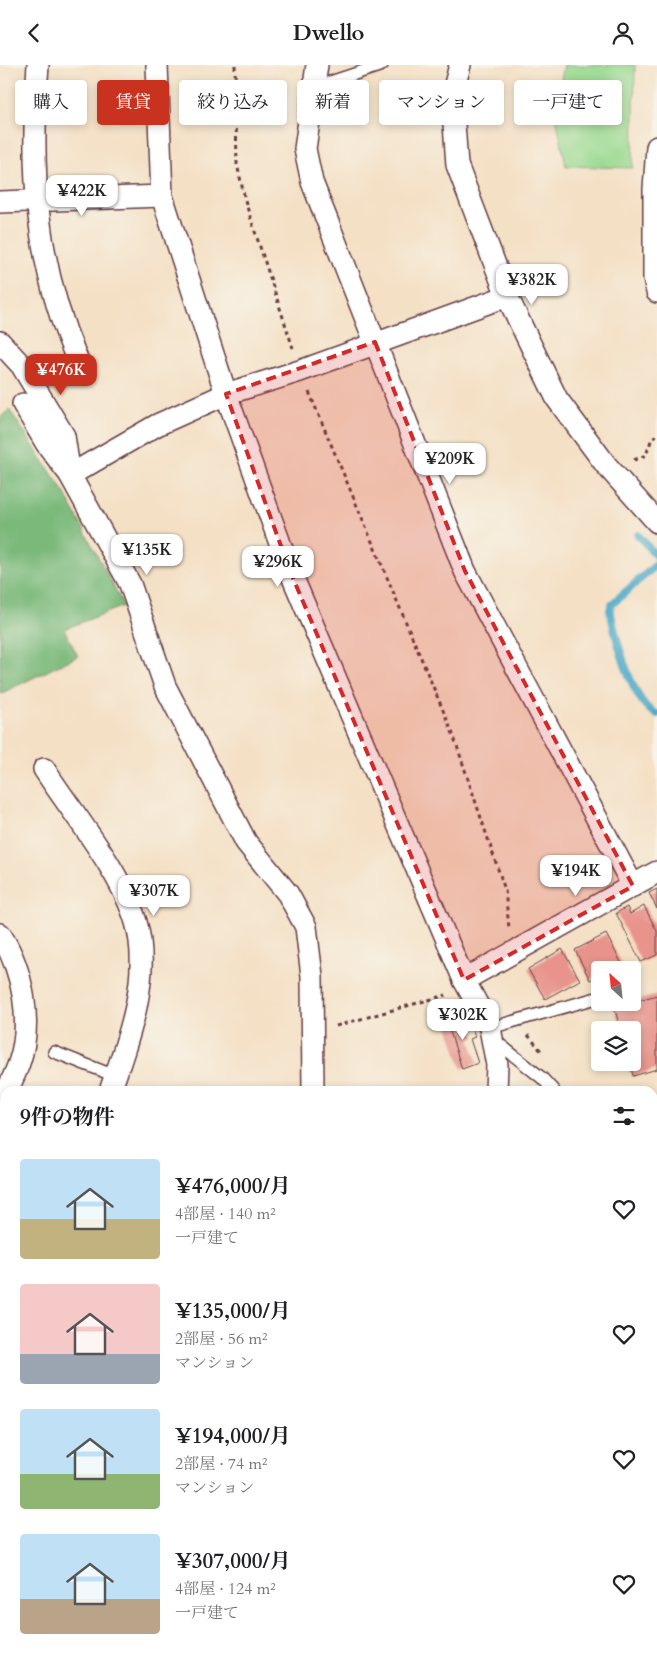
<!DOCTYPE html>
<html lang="ja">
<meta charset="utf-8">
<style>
:root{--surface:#fff;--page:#f2f2f2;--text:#202124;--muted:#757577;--accent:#c8321e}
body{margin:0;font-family:Cardo,"Noto Serif JP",serif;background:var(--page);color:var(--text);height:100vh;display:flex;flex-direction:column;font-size:19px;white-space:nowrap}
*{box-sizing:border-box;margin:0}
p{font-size:16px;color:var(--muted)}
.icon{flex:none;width:28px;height:28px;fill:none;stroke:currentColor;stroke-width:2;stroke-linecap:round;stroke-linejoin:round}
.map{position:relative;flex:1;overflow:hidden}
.drawer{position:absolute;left:0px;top:1021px;width:658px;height:571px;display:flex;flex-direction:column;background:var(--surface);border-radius:15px 15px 0 0;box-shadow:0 2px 8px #0003}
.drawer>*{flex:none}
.top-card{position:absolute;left:15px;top:15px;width:628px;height:45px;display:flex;gap:10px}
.needle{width:32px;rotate:333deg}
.buttons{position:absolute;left:591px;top:896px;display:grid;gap:10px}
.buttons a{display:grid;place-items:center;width:50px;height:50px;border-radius:5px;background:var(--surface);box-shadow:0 2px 8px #0003;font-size:25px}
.price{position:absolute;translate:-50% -42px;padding:0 11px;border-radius:10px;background:#fff;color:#222;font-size:16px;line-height:32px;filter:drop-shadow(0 1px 2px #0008)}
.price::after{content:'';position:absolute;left:50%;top:30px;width:15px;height:11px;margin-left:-8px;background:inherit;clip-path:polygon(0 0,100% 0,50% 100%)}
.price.active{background:var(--accent);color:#fff}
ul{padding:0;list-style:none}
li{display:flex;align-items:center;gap:15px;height:125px;padding:0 20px}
li span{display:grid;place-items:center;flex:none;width:140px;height:100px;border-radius:5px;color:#555}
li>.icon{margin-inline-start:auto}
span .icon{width:60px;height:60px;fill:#fffc;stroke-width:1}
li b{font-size:21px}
h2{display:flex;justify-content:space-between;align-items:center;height:60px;padding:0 20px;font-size:21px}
.tag{padding:0 18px;border-radius:5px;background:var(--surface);box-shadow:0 2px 8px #0003;font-size:18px;line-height:45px}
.tag.active{background:var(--accent);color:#fff}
header{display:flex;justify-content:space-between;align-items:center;height:65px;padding:0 20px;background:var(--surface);font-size:22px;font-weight:800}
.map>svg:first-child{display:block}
.green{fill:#98d98f;stroke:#717c5d}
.forest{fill:#7ab97a;stroke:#626c52}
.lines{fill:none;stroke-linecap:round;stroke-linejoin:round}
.stream{stroke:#46a7c5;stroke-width:8}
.building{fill:#e8948c}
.lane-casing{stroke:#643c42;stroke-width:14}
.street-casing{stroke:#643c42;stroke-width:24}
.path{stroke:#643c42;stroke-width:3;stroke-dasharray:4 4;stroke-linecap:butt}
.lane{stroke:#fff;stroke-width:11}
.street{stroke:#fff;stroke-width:21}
.marked{fill:#d62828;fill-opacity:0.2;stroke:#d62828;stroke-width:4;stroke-dasharray:10 6;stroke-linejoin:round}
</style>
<header><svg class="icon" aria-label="back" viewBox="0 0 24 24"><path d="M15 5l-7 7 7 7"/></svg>Dwello<svg class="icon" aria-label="person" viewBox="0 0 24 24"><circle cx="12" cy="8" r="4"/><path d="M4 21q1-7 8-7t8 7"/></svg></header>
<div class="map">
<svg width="657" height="1592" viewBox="0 0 657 1592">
<rect width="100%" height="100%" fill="#f7f3e8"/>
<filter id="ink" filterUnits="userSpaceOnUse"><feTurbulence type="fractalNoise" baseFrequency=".02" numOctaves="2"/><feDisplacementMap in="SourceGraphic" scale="10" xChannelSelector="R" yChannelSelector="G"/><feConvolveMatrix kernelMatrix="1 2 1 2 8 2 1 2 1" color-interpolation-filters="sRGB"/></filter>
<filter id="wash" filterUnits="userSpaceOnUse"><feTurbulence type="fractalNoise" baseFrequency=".0096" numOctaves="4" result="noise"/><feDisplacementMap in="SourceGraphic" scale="20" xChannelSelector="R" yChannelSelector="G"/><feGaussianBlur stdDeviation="1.12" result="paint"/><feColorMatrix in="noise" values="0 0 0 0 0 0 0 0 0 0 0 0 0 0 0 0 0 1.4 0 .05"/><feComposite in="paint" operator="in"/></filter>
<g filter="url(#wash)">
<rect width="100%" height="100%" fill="#f4e0c5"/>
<polygon class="green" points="564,0 635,0 633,103 566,101 555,46"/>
<g class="forest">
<polygon points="9,344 64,427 124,541 64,564 78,591 0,629 0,353"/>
<polygon points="0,1558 5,1559 5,1588 194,1588 198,1592 0,1592"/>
</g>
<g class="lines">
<g class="stream">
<polyline points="638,470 657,492"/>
<path d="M657,499L612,539L610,545C615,569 632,641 657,649"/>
<polyline points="652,1450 657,1452"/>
</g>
</g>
<g id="blocks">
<g class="building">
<polygon points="657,824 657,844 649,828"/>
<polygon points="644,841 657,866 657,890 641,897 616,848 627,842 630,849"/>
<polygon points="606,869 622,899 611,905 600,905 600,910 590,915 575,885"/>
<polygon points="562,884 580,915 545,934 528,904"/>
<polygon points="657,930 657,1004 633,1011 630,998 632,998 632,965 621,965 614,942"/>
<polygon points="460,948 465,961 471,959 475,972 470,974 478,998 462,1004 446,954"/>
<polygon points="652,1462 657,1463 656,1479 652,1479"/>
<rect x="319" y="1588" width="36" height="4"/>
<polygon points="524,1588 551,1588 550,1592 523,1592"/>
</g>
</g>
</g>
<g filter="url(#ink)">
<use href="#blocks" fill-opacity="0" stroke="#643c42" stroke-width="1"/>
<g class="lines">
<defs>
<g id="lane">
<polyline points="312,23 382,0"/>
<polyline points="490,963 600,932"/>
<polyline points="493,974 542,1013 554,1026"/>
<polyline points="54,987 115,1011"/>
<polyline points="461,1588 472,1592"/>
</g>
<g id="street">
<path d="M38,0C30,104 35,197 77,294"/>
<polyline points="157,0 162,131 226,329 290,506 464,915 490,963 497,1000 496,1026"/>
<polyline points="317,0 305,84 312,117 465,506 633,821"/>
<polyline points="460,0 452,31 457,100 507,231 557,334 606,400 657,457"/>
<polyline points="657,82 654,124 654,213 657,227"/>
<polyline points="0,137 162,131"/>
<polyline points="0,277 22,301 64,371 70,410"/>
<polyline points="23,339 46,378 67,406"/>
<path d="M44,704C73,749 121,806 136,857C152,911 128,976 110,1026"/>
<path d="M0,869C23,904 33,958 19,998C16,1007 11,1017 7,1026"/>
<polyline points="464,915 657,807"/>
<polyline points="313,1026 312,911 306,862 288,829 246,777 165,621 130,519 70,410 157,360 226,329 300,306 507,231"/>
<polyline points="0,1121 5,1124"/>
<polyline points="227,1588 232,1592"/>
<polyline points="476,1592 477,1588"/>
</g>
</defs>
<use href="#lane" class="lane-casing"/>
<use href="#street" class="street-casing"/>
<g class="path">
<polyline points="235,0 237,99 246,139 293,283"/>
<polyline points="309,327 453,669 505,825 509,863"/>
<polyline points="634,395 646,390 652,373 657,370"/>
<polyline points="336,961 446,930"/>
<polyline points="528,970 542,987"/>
<polyline points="652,1180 656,1201 652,1231"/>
<polyline points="561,1592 562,1588"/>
</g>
<use href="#lane" class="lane"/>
<use href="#street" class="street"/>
</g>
</g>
<path class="marked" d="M375,277L465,506L633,821L464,915L290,506L226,329Z"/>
</svg>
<div class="buttons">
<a><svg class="needle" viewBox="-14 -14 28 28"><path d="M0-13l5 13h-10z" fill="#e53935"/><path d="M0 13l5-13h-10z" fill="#757577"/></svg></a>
<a><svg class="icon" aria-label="layers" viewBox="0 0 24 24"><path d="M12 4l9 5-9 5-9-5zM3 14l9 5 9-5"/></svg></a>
</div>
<b class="price" style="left:82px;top:152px">¥422K</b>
<b class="price" style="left:532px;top:241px">¥382K</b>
<b class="price active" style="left:61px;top:331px">¥476K</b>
<b class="price" style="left:450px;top:420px">¥209K</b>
<b class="price" style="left:147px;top:511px">¥135K</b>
<b class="price" style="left:278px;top:523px">¥296K</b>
<b class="price" style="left:576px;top:832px">¥194K</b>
<b class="price" style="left:154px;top:852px">¥307K</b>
<b class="price" style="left:463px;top:976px">¥302K</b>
<div class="top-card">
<a class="tag">購入</a>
<a class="tag active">賃貸</a>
<a class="tag">絞り込み</a>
<a class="tag">新着</a>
<a class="tag">マンション</a>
<a class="tag">一戸建て</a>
</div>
<section class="drawer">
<h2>9件の物件<svg class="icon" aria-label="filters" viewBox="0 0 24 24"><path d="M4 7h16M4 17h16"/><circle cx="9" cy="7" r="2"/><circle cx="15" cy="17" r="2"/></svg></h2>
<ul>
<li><span style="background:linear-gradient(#bfe0f5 60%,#c2b280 0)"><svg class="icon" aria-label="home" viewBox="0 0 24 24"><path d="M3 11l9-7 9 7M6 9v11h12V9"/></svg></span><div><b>¥476,000/月</b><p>4部屋 · 140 m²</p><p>一戸建て</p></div><svg class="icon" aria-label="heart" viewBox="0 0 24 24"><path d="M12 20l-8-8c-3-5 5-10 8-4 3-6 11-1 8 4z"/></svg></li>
<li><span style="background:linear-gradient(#f6c9c9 70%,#9aa5b1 0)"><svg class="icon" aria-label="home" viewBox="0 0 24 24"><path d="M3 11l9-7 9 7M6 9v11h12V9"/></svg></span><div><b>¥135,000/月</b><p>2部屋 · 56 m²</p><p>マンション</p></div><svg class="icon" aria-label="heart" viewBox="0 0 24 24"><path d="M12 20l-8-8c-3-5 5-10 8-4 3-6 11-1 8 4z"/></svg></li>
<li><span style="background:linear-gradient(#bfe0f5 65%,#8fb573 0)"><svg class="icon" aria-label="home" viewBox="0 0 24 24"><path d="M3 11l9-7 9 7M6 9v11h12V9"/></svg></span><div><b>¥194,000/月</b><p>2部屋 · 74 m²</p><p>マンション</p></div><svg class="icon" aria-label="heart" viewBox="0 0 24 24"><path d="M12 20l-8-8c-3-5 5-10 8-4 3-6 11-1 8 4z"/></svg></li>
<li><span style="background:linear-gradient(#bfe0f5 65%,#b9a48a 0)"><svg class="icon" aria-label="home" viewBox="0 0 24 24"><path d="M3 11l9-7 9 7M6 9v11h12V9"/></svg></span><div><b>¥307,000/月</b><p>4部屋 · 124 m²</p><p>一戸建て</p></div><svg class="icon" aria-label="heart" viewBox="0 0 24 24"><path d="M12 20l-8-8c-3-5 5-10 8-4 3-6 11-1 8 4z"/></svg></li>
</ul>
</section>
</div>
